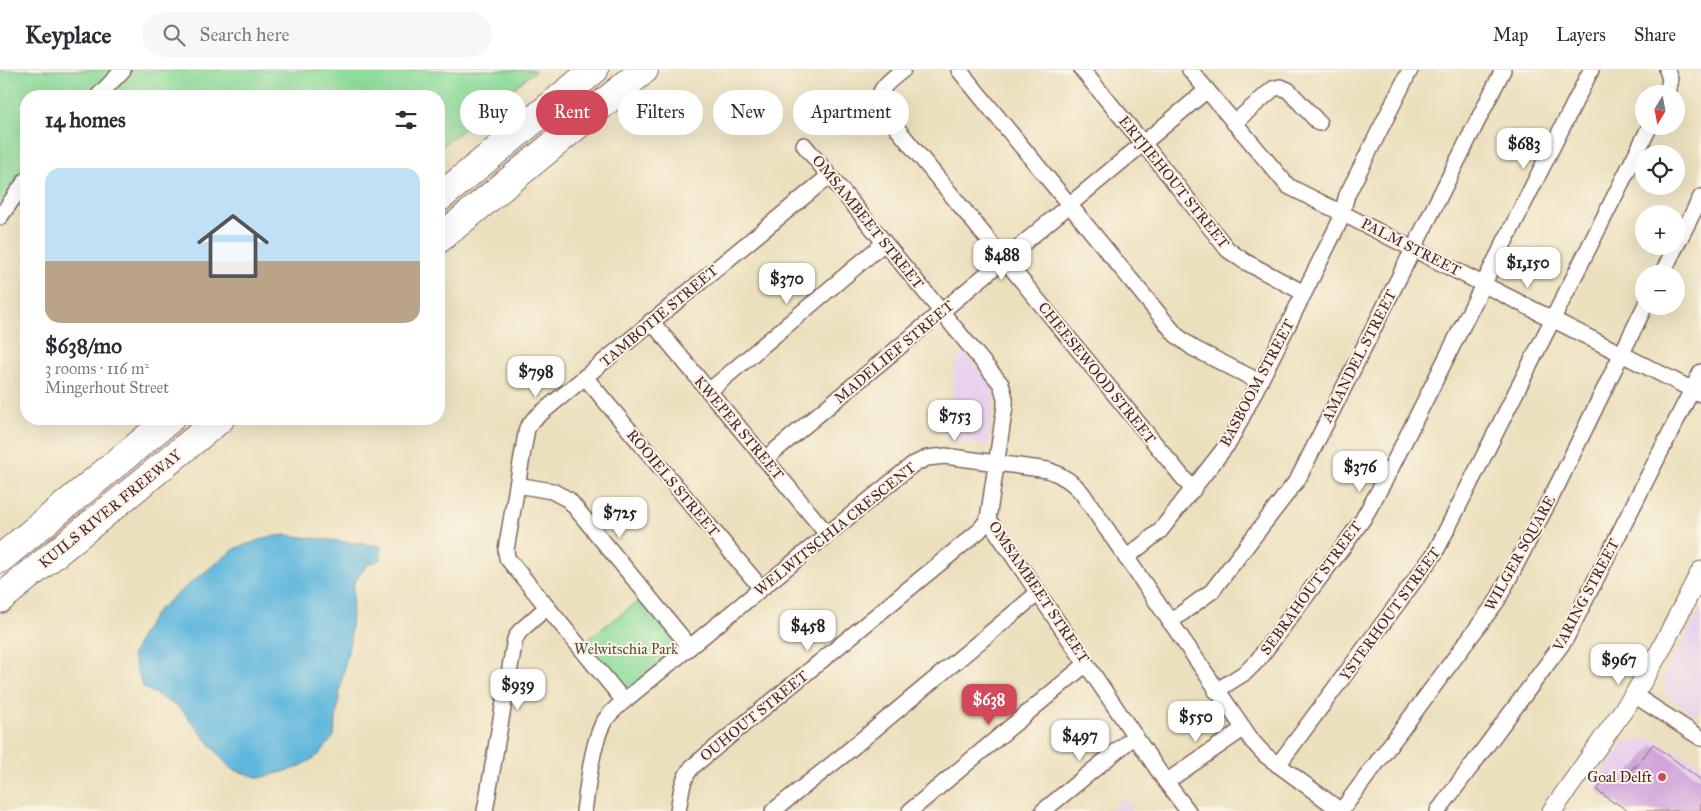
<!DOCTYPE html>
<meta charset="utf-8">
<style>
:root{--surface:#fff;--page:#f7f7f7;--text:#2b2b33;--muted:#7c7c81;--line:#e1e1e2;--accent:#d1495b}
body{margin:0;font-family:"IM FELL Great Primer",serif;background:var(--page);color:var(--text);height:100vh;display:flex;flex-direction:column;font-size:19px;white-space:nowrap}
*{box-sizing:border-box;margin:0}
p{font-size:16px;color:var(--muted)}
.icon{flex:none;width:28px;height:28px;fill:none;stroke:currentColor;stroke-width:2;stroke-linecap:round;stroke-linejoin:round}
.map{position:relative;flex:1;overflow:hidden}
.side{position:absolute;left:20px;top:20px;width:425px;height:335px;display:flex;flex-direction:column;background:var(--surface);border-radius:20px;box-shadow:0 5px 20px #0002}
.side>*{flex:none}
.banner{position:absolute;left:460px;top:20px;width:475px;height:45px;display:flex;gap:10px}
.needle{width:32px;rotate:190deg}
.buttons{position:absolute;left:1635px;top:15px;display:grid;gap:10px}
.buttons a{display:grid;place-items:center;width:50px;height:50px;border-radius:50%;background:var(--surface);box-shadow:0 5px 20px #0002;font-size:25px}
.price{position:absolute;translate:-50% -42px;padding:0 11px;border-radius:10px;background:#fff;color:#222;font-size:16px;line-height:32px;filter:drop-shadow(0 1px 2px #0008)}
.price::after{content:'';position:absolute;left:50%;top:30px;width:15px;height:11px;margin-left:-8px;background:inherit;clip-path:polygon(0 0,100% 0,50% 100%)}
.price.current{background:var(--accent);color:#fff}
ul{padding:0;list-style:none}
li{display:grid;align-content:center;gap:10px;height:265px;padding:0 25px}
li+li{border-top:1px solid var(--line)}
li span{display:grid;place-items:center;height:155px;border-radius:15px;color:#555}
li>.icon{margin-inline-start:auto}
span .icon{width:90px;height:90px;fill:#fffc;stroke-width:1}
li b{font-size:21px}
h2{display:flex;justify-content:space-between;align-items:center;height:60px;padding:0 25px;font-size:21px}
.tag{padding:0 18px;border-radius:22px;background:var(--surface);box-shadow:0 5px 20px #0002;font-size:18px;line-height:45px}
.tag.current{background:var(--accent);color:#fff}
header{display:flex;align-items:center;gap:30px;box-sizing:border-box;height:70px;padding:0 25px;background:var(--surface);border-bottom:1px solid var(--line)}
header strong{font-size:24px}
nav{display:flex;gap:28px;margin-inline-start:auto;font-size:18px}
.search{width:350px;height:45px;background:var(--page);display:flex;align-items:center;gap:12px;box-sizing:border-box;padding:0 18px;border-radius:28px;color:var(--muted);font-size:19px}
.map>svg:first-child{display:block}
.built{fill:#e9d2ed}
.green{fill:#8ddc9b;stroke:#6c7e63}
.water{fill:#60b7dd;stroke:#556b84}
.building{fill:#d1a5dc}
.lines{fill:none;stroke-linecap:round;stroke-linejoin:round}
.minor-casing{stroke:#82635e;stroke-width:18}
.tertiary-casing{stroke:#82635e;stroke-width:21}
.motorway-casing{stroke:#82635e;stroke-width:30}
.minor{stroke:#fff;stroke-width:15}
.tertiary{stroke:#fff;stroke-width:19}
.motorway{stroke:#fff;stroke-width:28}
.poi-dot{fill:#d1495b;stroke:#fcf5e5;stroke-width:2}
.labels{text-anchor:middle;stroke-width:4;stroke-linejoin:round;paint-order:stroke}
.street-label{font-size:15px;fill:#4a1f2b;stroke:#fcf5e5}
.park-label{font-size:15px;fill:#5b4e47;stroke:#fcf5e5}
.poi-label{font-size:15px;fill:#4a1f2b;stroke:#fcf5e5;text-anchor:end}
</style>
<header>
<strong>Keyplace</strong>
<div class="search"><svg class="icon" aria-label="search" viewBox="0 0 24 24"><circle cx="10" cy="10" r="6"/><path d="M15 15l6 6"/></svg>Search here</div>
<nav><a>Map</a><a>Layers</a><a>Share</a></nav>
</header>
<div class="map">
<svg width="1701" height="741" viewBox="0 0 1701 741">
<rect width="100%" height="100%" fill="#fcf5e5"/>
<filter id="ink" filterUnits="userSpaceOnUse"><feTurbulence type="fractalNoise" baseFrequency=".02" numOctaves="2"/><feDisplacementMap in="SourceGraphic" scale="10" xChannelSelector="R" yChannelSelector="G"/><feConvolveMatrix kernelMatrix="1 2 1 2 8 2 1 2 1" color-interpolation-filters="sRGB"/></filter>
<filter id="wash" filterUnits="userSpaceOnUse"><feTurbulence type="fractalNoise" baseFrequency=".0096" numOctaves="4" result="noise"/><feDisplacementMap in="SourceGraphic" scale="20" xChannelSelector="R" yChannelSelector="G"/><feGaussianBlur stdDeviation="1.12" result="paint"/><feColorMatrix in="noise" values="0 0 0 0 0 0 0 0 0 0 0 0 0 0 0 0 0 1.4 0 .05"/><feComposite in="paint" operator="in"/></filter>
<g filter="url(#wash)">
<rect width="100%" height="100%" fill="#ebe0bd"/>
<g class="built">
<polygon points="965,283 995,320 988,376 945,370 956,291"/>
<polygon points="1701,538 1701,638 1696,646 1668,625 1663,613 1665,605"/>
<polygon points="1653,668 1701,694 1701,741 1624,741 1592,717 1625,672"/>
<polygon points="1125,727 1134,741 1108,741"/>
</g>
<g class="green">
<polygon points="0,0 536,0 439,79 439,26 26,26 26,100 0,135"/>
<polygon points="643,528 676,571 674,578 671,582 634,615 629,617 619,617 581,574"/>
</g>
<polygon class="water" points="285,465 381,476 381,489 367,495 354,512 350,571 340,619 334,666 319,685 297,698 260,708 231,699 180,638 143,617 132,586 142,564 158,540 188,515 236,478 269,467"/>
<g id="blocks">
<polygon class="building" points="1653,674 1701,710 1701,741 1628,741 1615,732 1614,733 1597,720 1609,704 1621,713 1634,696 1635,698"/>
</g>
</g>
<g filter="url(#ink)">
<use href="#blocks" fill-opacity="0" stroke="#82635e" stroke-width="1"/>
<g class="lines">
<defs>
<g id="minor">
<path d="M903,0C889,11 873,21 882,40L1193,420"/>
<polyline points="959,0 1176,265 1193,278 1260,312"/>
<polyline points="1082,0 1143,73 1228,180 1244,191 1304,223"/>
<polyline points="1190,0 1288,116 1701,324"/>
<polyline points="1667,24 1670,9 1667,0"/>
<polyline points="98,26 123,0"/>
<polyline points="1234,53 1273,19 1280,17 1288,20 1319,53"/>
<polyline points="804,75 1001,314 1005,328 1005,336 988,449 1166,712 1188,741"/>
<polyline points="0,147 26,110"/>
<polyline points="1676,176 1701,127"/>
<polyline points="1662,204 1676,176"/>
<polyline points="651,251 827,464"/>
<polyline points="585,307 761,518"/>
<polyline points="709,321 884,173"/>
<polyline points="765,389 1207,20"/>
<polyline points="517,415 552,421 569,430 690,577"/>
<polyline points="1126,488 1160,461 1230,371 1339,153 1347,125 1410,0"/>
<polyline points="1170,552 1212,521 1298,409 1503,0"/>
<polyline points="1216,621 1246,602 1257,591 1343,477 1363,449 1386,408 1591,0"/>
<polyline points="1634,625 1701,668"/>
<polyline points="624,631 507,488 506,480 527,358 534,349 829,106"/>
<polyline points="1278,695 1435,483 1650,56"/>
<polyline points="1166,712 1243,659"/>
<polyline points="485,741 515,569 520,561 546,538"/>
<path d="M584,741C588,716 592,670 605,650C610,643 617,637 624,631L912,395L927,388L945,386L1048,400C1062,405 1073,412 1082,423L1253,672L1265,685L1341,741"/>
<path d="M678,741C681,725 681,710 692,697L979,461L988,449"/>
<polyline points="773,741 841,687 1038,523"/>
<polyline points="910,741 1086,594"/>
<polyline points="1043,741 1135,666"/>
<polyline points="1341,741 1497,531 1558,414 1645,236"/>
<polyline points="1438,741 1565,570 1701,302"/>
</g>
<polyline id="tertiary" points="1552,741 1634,625 1660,581 1701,501"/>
<g id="motorway">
<polyline points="439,128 594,0"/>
<polyline points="439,169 644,0"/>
<polyline points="0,489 170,349"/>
<polyline points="0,529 220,349"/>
</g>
</defs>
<use href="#minor" class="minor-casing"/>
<use href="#tertiary" class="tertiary-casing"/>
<use href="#motorway" class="motorway-casing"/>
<use href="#minor" class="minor"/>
<use href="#tertiary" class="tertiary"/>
<use href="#motorway" class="motorway"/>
</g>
</g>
<circle class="poi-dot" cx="1662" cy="707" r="5"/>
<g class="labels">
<g class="street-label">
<text transform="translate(1174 112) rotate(51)" y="5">ERTJIEHOUT STREET</text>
<text transform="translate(868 152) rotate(51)" y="5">OMSAMBEET STREET</text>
<text transform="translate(1411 177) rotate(27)" y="5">PALM STREET</text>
<text transform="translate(659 246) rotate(-40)" y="5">TAMBOTIE STREET</text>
<text transform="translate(894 282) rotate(-40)" y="5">MADELIEF STREET</text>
<text transform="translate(1359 286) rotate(-63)" y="5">AMANDEL STREET</text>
<text transform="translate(1097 303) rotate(51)" y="5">CHEESEWOOD STREET</text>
<text transform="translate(1257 313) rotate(-62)" y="5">BASBOOM STREET</text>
<text transform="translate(739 358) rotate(50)" y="5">KWEPER STREET</text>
<text transform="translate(673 413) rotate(50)" y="5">ROOIELS STREET</text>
<text transform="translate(110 439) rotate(-39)" y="5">KUILS RIVER FREEWAY</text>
<text transform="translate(835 459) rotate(-39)" y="5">WELWITSCHIA CRESCENT</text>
<text transform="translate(1520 483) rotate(-61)" y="5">WILGER SQUARE</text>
<text transform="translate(1311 518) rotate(-54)" y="5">SEBRAHOUT STREET</text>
<text transform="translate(1039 522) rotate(56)" y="5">OMSAMBEET STREET</text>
<text transform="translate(1586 525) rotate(-62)" y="5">VARING STREET</text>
<text transform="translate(1390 544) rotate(-54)" y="5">YSTERHOUT STREET</text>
<text transform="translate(754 646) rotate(-39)" y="5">OUHOUT STREET</text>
</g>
<g class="park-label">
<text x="626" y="584">Welwitschia Park</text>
</g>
<g class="poi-label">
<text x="1652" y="712">Goal Delft</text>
</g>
</g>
</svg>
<div class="buttons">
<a><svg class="needle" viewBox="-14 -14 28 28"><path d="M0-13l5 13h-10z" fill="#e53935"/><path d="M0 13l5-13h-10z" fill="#7c7c81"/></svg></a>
<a><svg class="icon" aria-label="locate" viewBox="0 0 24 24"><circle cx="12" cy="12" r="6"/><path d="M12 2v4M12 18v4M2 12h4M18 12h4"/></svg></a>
<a>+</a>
<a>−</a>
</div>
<b class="price" style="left:1524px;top:100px">$683</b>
<b class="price" style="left:1002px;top:211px">$488</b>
<b class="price" style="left:1528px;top:219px">$1,150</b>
<b class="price" style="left:787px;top:235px">$370</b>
<b class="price" style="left:536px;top:328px">$798</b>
<b class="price" style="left:955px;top:372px">$753</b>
<b class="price" style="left:1360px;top:423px">$376</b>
<b class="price" style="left:620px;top:469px">$725</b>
<b class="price" style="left:808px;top:582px">$458</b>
<b class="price" style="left:1619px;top:616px">$967</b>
<b class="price" style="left:518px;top:641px">$939</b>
<b class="price current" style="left:989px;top:656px">$638</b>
<b class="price" style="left:1196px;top:673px">$550</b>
<b class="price" style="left:1080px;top:692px">$497</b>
<div class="banner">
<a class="tag">Buy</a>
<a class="tag current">Rent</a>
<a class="tag">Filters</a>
<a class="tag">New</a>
<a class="tag">Apartment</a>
</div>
<section class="side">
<h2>14 homes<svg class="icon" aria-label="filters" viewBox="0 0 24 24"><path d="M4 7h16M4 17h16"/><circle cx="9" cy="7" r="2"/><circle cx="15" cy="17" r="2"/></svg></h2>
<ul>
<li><span style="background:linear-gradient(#bfe0f5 60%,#b9a48a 0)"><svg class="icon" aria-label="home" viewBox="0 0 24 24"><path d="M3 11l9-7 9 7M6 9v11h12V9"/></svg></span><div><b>$638/mo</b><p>3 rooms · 116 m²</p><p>Mingerhout Street</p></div></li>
</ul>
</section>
</div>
